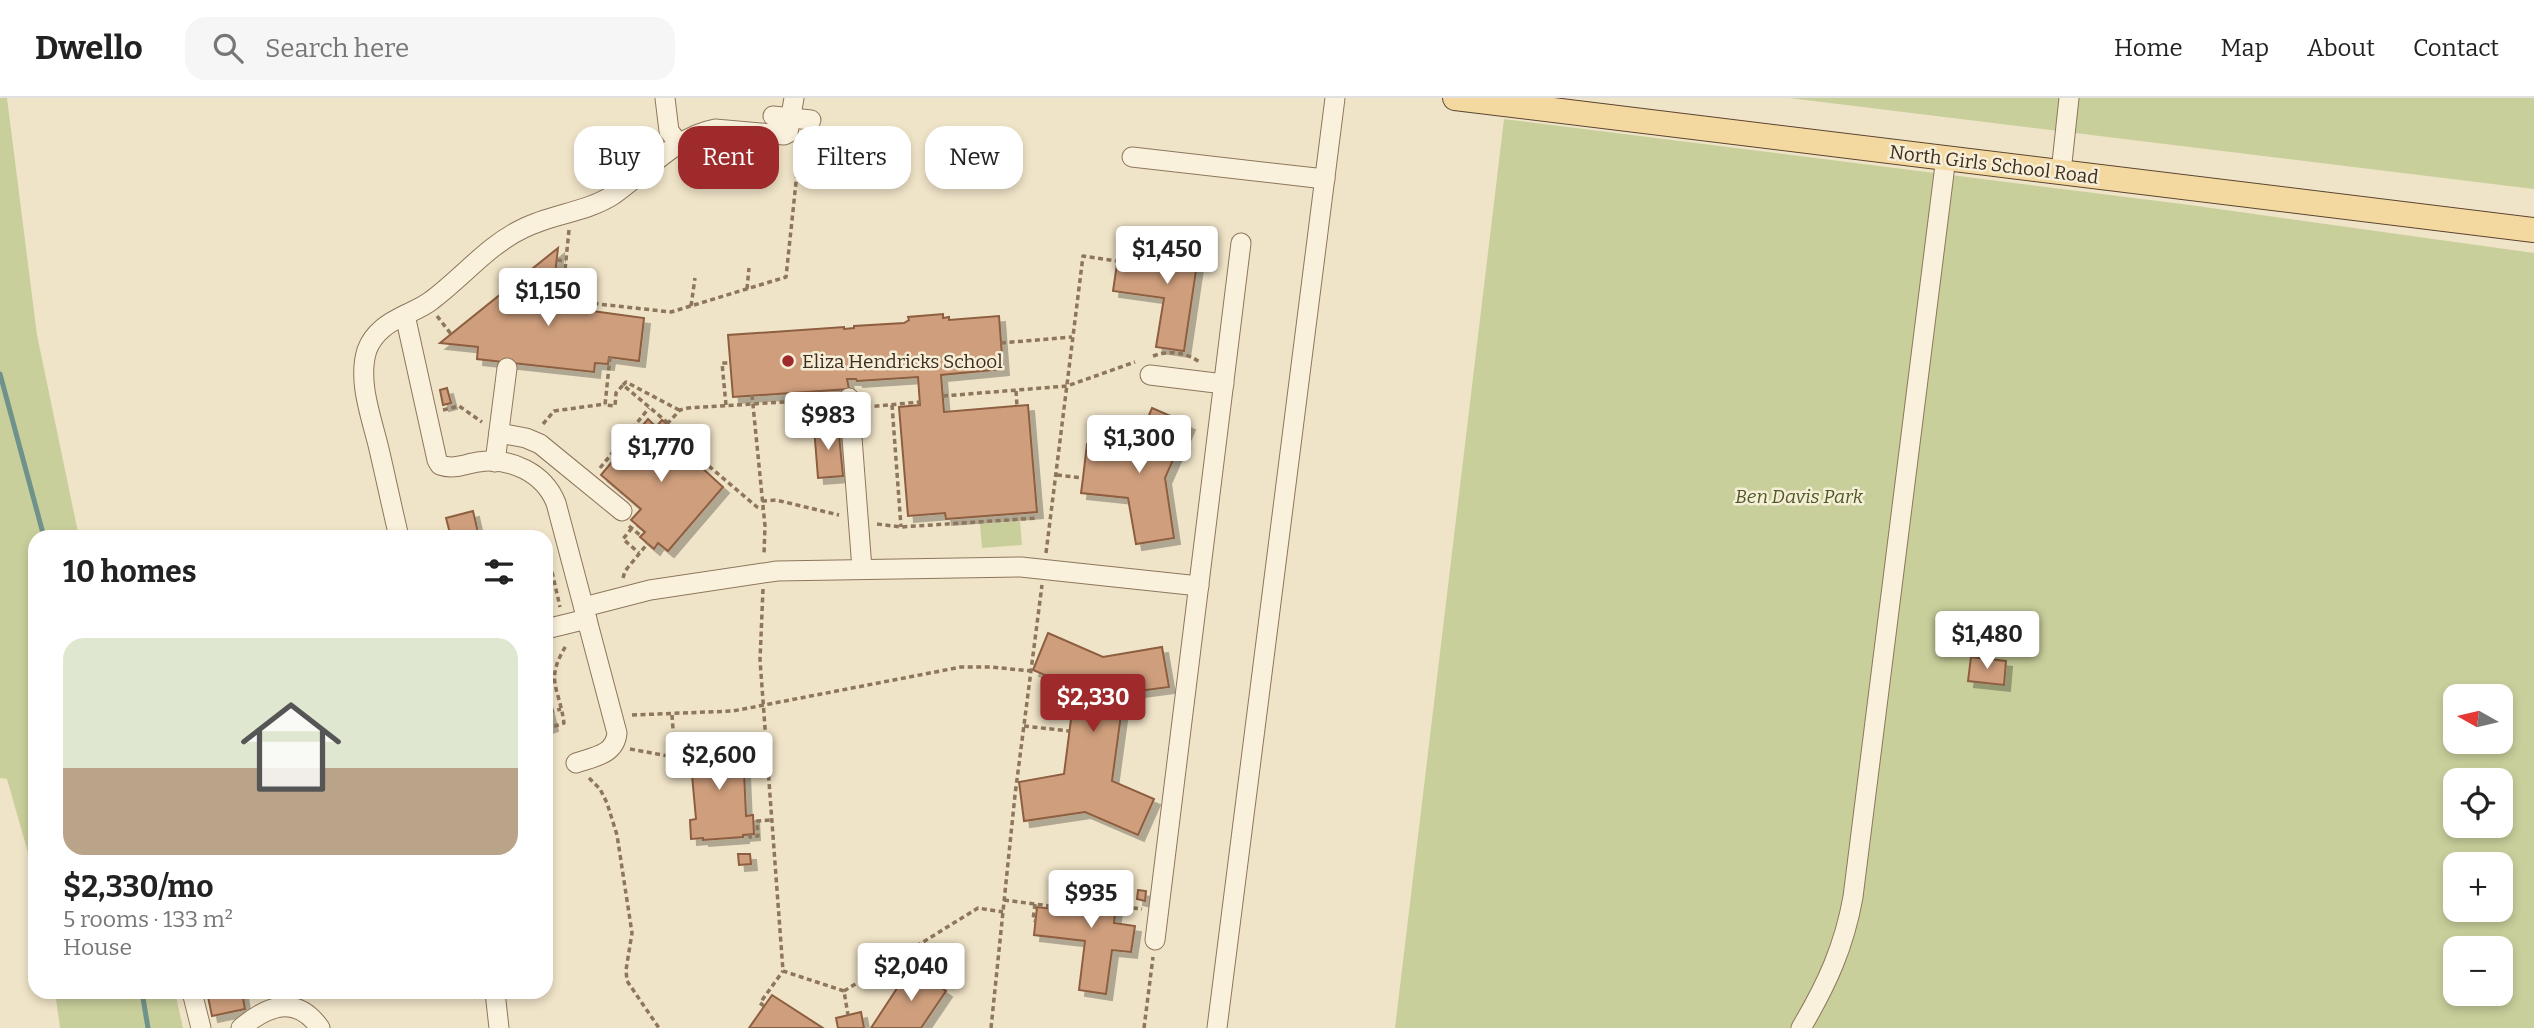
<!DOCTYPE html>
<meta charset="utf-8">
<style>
:root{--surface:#fff;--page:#f6f6f6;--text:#222;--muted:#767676;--line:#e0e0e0;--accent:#9e2a2b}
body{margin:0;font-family:Bitter,serif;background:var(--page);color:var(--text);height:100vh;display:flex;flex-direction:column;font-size:26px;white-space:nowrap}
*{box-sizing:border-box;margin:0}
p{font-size:23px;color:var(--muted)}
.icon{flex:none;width:38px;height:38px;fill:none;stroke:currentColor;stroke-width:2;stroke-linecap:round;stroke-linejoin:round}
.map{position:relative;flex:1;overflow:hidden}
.panel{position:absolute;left:28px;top:432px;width:525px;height:469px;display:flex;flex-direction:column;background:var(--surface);border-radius:21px;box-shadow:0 4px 10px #0003}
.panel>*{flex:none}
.banner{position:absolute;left:574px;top:28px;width:665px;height:63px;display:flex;gap:14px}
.needle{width:46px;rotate:278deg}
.fabs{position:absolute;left:2443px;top:586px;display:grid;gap:14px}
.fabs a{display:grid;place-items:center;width:70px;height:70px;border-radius:14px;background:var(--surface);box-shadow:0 4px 10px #0003;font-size:35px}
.price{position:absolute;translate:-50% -60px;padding:0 16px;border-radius:7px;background:#fff;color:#222;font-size:23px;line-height:46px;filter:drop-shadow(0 2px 4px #0008)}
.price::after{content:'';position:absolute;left:50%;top:42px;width:21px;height:16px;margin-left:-10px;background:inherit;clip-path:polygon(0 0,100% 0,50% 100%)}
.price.active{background:var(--accent);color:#fff}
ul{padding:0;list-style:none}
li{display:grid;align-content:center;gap:14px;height:371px;padding:0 35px}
li span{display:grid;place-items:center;height:217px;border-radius:21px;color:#555}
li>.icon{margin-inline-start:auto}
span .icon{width:126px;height:126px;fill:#fffc;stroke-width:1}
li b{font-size:30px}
h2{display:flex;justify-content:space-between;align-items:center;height:84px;padding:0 35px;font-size:30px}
.pill{padding:0 24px;border-radius:21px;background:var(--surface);box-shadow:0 4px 10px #0003;font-size:24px;line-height:63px}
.pill.active{background:var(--accent);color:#fff}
header{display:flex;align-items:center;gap:42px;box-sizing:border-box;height:98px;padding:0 35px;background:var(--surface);border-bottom:2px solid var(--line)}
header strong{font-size:33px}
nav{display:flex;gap:38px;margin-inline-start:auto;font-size:24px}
.search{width:490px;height:63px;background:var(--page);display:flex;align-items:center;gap:18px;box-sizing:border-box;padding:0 24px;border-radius:21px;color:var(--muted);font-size:26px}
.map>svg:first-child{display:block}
.green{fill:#c9cf9b;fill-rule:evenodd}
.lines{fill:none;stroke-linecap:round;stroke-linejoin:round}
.stream{stroke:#6f938a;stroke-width:5}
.building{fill:#cf9f7d;stroke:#8d5f41;stroke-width:2;filter:url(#shadow)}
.minor-casing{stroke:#8d765c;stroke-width:21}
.major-casing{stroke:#5b4430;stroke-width:26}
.path{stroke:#8d765c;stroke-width:3.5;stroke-dasharray:5 3.5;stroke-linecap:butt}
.minor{stroke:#faf1dc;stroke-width:19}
.major{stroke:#f3d9a0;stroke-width:24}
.poi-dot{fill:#9e2a2b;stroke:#f7eed8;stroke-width:2.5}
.labels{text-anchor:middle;stroke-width:5;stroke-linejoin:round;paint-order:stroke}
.street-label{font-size:19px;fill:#3d2e20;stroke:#f7eed8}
.poi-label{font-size:19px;fill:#3d2e20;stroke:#f7eed8;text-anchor:start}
.park-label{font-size:19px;font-style:italic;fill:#4d5a26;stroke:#f7eed8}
</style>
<header>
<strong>Dwello</strong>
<div class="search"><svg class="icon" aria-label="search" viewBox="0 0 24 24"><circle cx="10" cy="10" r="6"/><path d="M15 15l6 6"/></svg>Search here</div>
<nav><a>Home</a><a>Map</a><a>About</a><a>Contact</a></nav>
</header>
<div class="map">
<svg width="2534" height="930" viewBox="0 0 2534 930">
<defs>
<filter id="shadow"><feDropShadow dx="6" dy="6" stdDeviation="0" flood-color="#0004"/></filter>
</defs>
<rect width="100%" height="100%" fill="#f0e4c8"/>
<g class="green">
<polygon points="0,0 7,0 37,237 79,439 35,439 35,779 7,681 0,680"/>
<polygon points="1789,0 2534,0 2534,91 2509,88"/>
<path d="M1504,21L2190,107L2534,155V930H1395ZM2455,598H2501V644H2455ZM2455,682H2501V728H2455ZM2455,766H2501V812H2455ZM2455,850H2501V896H2455Z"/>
<polygon points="1020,423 1022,447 982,450 980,426"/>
<polygon points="55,894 175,894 183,930 60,930"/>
</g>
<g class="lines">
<g class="stream">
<polyline points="0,276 44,439"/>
<polyline points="142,894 148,930"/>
</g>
</g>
<g class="building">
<polygon points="1163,134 1201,139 1184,253 1156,249 1164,200 1113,193 1117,166 1157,172"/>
<polygon points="558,150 551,211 570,213 570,210 644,220 639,263 609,259 608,266 595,265 594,274 477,261 478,249 440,245"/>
<polygon points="943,216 943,220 949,219 949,222 999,218 1003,271 941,277 944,314 1028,307 1037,414 946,421 945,415 908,418 899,309 920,307 918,279 857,283 856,281 847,281 849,291 733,299 728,237 844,229 844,231 854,230 854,228 904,225 909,222 908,219"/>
<polygon points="447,290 451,305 443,307 440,292"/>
<polygon points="1152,310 1189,326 1165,380 1174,440 1136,446 1128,400 1081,395 1083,380 1087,346 1134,352"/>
<polygon points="648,321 656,329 662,322 673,331 667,338 723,389 668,453 658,445 654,451 640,439 645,434 631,422 641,411 601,377"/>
<polygon points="838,327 843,378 818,380 814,329"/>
<polygon points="473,413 479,439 451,439 446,420"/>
<polygon points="1048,535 1103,559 1162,549 1169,589 1124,595 1112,683 1154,701 1138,737 1085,714 1024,723 1019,684 1064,676 1075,590 1033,572"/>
<polygon points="1971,559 2006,563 2004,587 1968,583"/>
<polygon points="546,602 552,627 546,629"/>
<polygon points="730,640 731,649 743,651 746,718 753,717 754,736 743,737 743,739 703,742 703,740 691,741 690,722 696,721 690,655 702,651 701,642"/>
<polygon points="738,756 750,756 751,766 739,767"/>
<polygon points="1083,776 1110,780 1110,783 1119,784 1114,825 1135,828 1131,854 1112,852 1106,896 1079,892 1085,843 1034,837 1037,809 1080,814"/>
<polygon points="1138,792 1146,793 1145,803 1137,801"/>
<polygon points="911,869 946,893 921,930 871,930"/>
<polygon points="207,894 242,894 245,911 212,918"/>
<polygon points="772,897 823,930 749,930"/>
<polygon points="861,914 864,930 838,930 836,920"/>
</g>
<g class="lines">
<defs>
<g id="minor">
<polyline points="665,0 669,33 680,47"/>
<polyline points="773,18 811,22"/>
<polyline points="1132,59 1325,81"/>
<polyline points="2061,74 2069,0"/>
<path d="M405,217L437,362L440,367C454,372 465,366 478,364C511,359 544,375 556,405L617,635C615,657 593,659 576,665"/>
<polyline points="1150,277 1224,286"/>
<polyline points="849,300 862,471"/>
<polyline points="499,335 526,340 540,346 622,413"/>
<polyline points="495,364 507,270"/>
<path d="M399,439C392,410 386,381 379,351C372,321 357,283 367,252C370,244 375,237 382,231C396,218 417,214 432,202C464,178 488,147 524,130C552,116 587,114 613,97C645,75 676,38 715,31L784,37L788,35L794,0"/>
<polyline points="584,509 650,492 777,473 1021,469 1199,488"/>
<polyline points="546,531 587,521"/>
<polyline points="1155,842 1241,145"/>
<polyline points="192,894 201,930"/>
<polyline points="495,894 499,930"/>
<path d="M241,930C267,908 296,896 320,930"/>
<polyline points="1217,930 1335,0"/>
<path d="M1801,930C1827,886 1844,849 1853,799L1946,59"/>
</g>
<polyline id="major" points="1455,0 2534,132"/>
</defs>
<use href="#minor" class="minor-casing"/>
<use href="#major" class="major-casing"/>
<g class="path">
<polyline points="569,132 562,202 671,214 786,179 799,56 802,48"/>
<polyline points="557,162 566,163"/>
<polyline points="747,191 749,170"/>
<polyline points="691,208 695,180"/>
<polyline points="437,218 451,236"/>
<polyline points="1001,245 1072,239"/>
<path d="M1153,258C1170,252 1186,254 1201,265"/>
<polyline points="610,259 605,307 615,308 616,295 623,287 668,325"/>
<polyline points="623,287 626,284 679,312"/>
<polyline points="1016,293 1017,308"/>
<polyline points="752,297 765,428 764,456"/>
<polyline points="943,298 1067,288 1135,264"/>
<polyline points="726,307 722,265 731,265"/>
<polyline points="892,307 901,429"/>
<polyline points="866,309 920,304"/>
<polyline points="443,312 459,308 482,324"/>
<polyline points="543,326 554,313 605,306"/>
<polyline points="667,326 680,312 688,310 833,301"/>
<polyline points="670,335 757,409 762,411"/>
<polyline points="600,370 649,310"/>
<polyline points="1057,377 1083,380"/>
<polyline points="762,403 776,402 839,417"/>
<polyline points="877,426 901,429 1038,420"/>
<polyline points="629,428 641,438"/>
<polyline points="632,430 623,441 639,455"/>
<polyline points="1046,455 1083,158 1158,169"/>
<polyline points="552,474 560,509"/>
<polyline points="623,480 625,473 648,445"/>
<polyline points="763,491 760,562 783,873 844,893 848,917"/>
<polyline points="549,614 561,611"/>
<polyline points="632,617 733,613 961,569 991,569 1031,573"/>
<polyline points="672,617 675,660"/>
<polyline points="1024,628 1069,633"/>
<path d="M546,631L564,625C559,588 544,583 567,546"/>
<polyline points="630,651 690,662"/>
<polyline points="743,658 766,656"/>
<polyline points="589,680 600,691 607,705 617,737 632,835 626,872 627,883 659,930"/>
<polyline points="749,736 750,739 758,738 757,723 771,722"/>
<polyline points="1004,802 1080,812"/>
<polyline points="1035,806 1033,822 1036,823"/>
<polyline points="1116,808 1142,811"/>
<polyline points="916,849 924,867 923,877"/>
<polyline points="844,893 978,810 1003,814"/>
<polyline points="467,894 476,900"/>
<polyline points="764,908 760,905 783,873"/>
<polyline points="991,930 1015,697 1042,487"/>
<polyline points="1144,930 1153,859"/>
</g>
<use href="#minor" class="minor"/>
<use href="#major" class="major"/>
</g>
<circle class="poi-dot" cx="788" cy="263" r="7"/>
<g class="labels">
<g class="street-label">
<text transform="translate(1994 66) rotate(7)" y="7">North Girls School Road</text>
</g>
<g class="poi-label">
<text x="802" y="270">Eliza Hendricks School</text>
</g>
<g class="park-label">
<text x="1799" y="405">Ben Davis Park</text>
</g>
</g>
</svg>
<div class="fabs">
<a><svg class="needle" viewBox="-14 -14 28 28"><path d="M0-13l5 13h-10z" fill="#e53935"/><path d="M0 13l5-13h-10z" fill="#767676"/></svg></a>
<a><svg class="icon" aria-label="locate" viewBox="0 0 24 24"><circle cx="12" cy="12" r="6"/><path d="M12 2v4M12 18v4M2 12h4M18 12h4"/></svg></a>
<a>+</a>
<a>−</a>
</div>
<b class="price" style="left:1167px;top:188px">$1,450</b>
<b class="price" style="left:548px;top:230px">$1,150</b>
<b class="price" style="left:828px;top:354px">$983</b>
<b class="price" style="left:1139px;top:377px">$1,300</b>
<b class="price" style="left:661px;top:386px">$1,770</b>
<b class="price" style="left:1987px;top:573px">$1,480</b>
<b class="price active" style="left:1093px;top:636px">$2,330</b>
<b class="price" style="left:719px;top:694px">$2,600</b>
<b class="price" style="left:1091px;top:832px">$935</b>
<b class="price" style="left:911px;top:905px">$2,040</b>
<div class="banner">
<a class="pill">Buy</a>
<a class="pill active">Rent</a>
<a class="pill">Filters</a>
<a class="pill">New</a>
</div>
<section class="panel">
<h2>10 homes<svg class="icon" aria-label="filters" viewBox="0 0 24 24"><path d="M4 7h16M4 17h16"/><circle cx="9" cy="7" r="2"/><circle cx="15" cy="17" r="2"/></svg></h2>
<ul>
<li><span style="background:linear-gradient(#dfe7d0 60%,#b9a48a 0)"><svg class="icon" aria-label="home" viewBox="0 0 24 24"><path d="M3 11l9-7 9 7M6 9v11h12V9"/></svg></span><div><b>$2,330/mo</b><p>5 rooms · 133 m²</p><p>House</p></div></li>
</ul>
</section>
</div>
